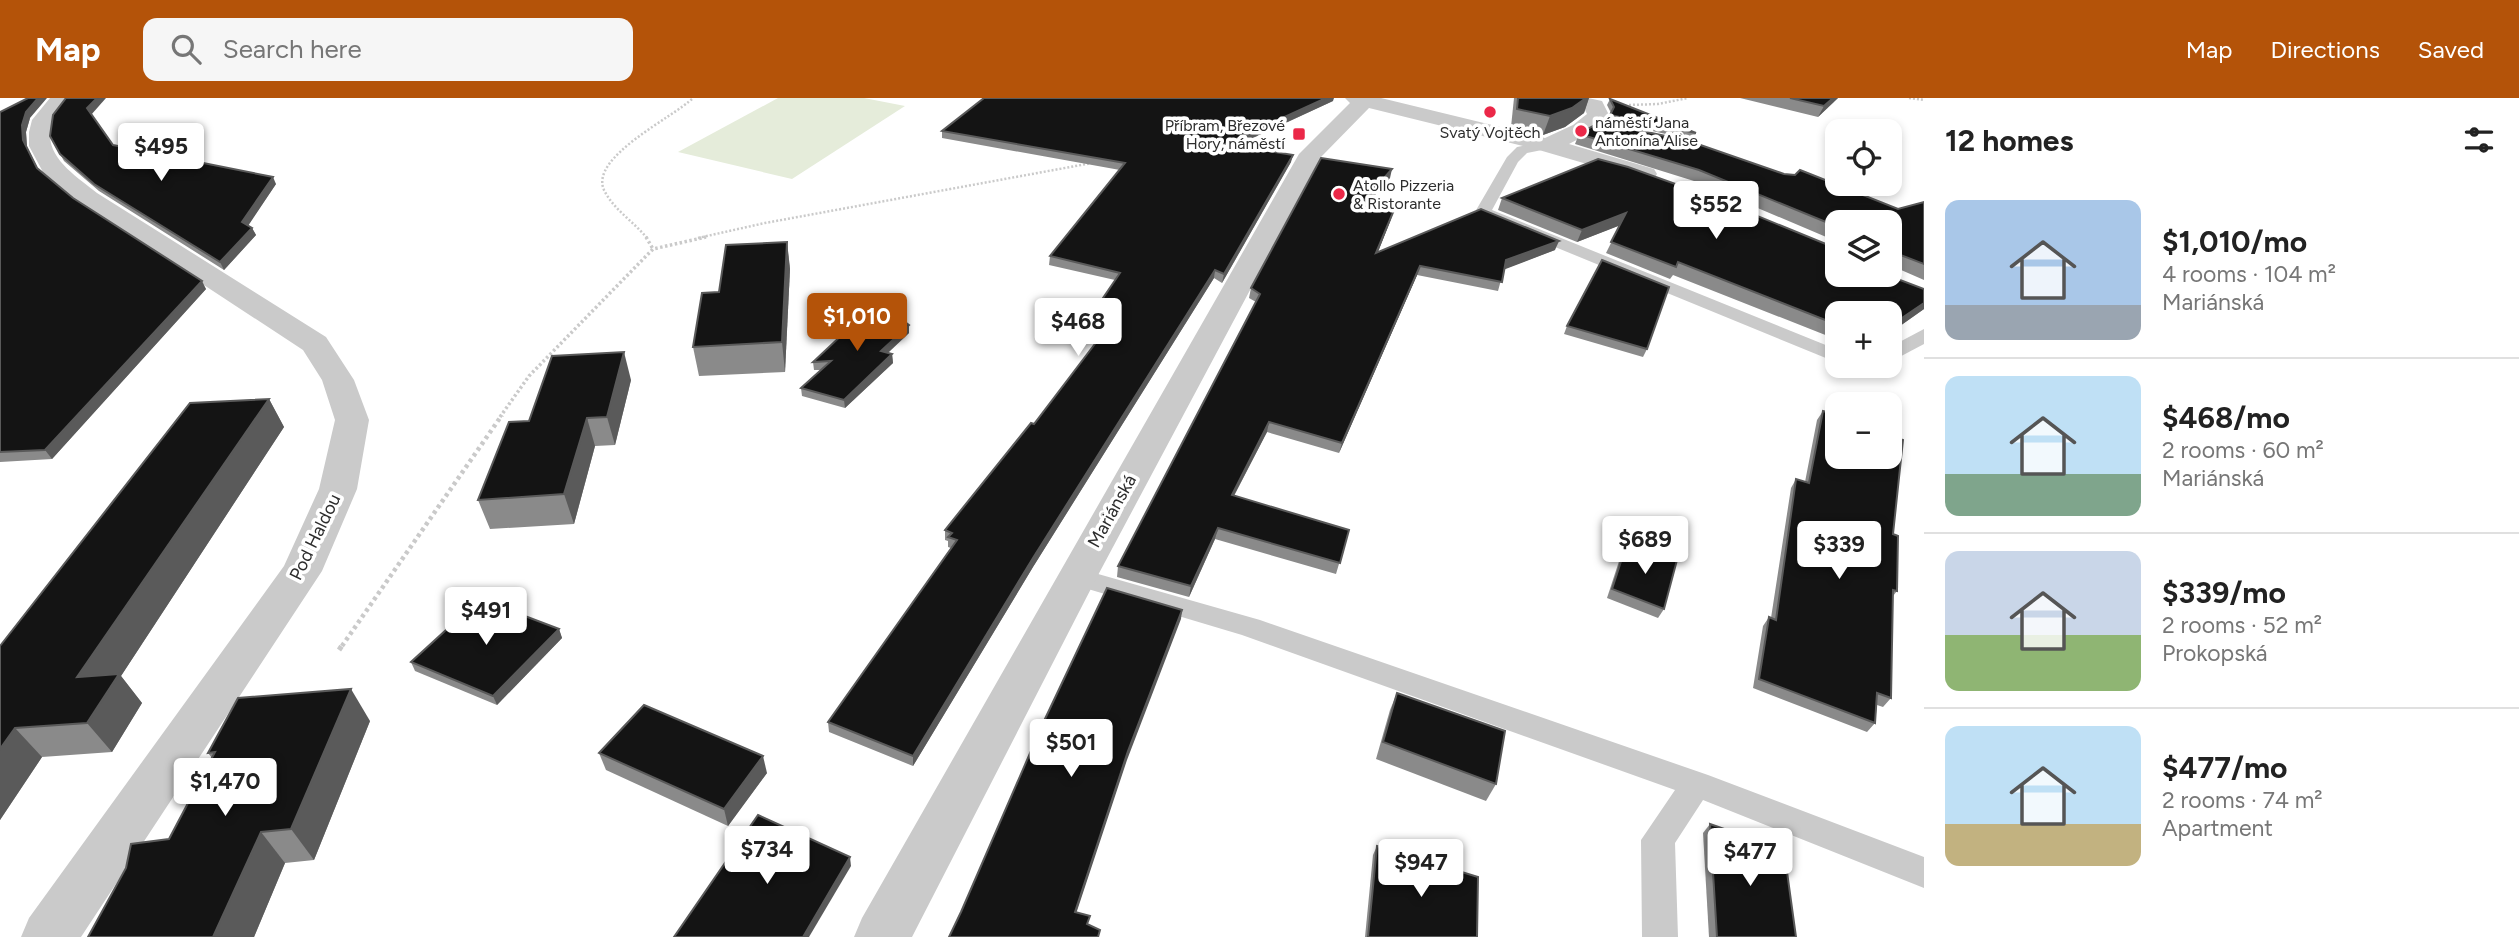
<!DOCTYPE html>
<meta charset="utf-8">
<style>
:root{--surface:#fff;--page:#f6f6f6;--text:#222;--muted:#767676;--line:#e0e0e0;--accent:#b45309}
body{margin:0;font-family:Figtree,sans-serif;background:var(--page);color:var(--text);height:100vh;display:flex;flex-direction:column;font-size:26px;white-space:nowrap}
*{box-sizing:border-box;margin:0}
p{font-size:23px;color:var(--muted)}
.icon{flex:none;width:38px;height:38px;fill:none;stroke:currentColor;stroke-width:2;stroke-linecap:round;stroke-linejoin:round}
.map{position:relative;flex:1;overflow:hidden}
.drawer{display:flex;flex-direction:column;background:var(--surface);width:595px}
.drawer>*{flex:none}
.buttons{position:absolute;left:1825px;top:21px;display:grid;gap:14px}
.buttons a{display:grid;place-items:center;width:77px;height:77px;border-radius:14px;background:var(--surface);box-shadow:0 4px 10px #0003;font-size:35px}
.price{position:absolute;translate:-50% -60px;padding:0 16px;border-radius:7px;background:#fff;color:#222;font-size:23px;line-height:46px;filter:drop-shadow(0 2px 4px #0008)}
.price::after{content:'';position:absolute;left:50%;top:42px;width:21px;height:16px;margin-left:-10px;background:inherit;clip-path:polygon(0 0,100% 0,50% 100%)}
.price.on{background:var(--accent);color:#fff}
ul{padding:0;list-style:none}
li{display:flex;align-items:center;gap:21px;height:175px;padding:0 21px}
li+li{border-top:2px solid var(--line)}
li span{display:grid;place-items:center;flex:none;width:196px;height:140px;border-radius:14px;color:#555}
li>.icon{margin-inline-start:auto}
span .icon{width:84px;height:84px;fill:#fffc;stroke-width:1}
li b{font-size:30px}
h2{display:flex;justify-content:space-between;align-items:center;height:84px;padding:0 21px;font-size:30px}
header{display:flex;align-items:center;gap:42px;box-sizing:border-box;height:98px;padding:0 35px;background:var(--accent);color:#fff}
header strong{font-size:33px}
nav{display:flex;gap:38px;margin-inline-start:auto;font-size:24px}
.search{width:490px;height:63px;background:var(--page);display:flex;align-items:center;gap:18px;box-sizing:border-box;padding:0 24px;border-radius:14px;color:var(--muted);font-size:26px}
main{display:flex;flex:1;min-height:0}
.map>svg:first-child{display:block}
.green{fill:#e5ecda}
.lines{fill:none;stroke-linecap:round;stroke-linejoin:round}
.path-far3{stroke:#cacaca;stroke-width:2.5;stroke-dasharray:2 2;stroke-linecap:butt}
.path-far2{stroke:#cacaca;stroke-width:3.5;stroke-dasharray:2.5 2.5;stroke-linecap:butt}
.path-far1{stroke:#cacaca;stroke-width:4.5;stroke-dasharray:3.5 3.5;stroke-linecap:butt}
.path{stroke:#cacaca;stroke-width:5;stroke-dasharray:4.5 4.5;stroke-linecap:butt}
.lane{fill:#cacaca;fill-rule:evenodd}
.street{fill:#cacaca;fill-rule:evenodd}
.wall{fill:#8a8a8a}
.shaded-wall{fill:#5a5a5a}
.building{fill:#141414;stroke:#5a5a5a;stroke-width:2}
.poi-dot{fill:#eb2848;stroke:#fff;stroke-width:2.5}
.labels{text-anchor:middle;stroke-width:7;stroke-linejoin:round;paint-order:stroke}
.far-poi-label{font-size:16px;fill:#2d2d2d;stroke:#fff;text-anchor:start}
.street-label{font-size:18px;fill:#2d2d2d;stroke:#fff}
</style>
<header>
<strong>Map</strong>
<div class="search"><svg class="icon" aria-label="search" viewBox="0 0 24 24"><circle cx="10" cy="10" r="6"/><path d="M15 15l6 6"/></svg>Search here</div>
<nav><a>Map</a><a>Directions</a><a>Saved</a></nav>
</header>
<main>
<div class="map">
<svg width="1924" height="839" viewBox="0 0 1924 839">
<rect width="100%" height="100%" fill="#fff"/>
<polygon class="green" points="778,0 864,0 905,8 792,81 678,54"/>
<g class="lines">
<g class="path-far3">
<polyline points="1909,0 1924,2"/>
<polyline points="1629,7 1658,6 1688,0"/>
<path d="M647,140C634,124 613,111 604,92C589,59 674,19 693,0"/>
<polyline points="698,140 765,125 1092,65"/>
</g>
<g class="path-far2">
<polyline points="646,139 653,151"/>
<polyline points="500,319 529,278 653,151 706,139"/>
</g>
<polyline class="path-far1" points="342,548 502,317"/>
<polyline class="path" points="339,552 343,546"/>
<g class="lane">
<polygon points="1547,43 1552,44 1554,47 1552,50 1527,55 1518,64 1492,112 1838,252 1838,265 1477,117 1475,114 1507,59 1517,49"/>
<polygon points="1924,231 1924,246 1890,264 1890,249"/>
<path d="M1848,268H1884C1874,281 1858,280 1848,268Z"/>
<polygon points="1077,470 1260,522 1708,677 1924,759 1924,790 1703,702 1675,745 1678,839 1642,839 1641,742 1675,692 1242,537 1068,485 1064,479 1068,473"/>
</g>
<g class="street">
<path d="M50,0H71C66,7 58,15 54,23C38,55 76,78 97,95L326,239L354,282L369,322L357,391L322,473L81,839H21L29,820L284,468L319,391L335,322L322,282L303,252L79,105L44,76L29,48V34L32,22Z"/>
<polygon points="1345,0 1381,0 1545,40 1573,27 1587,16 1585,12 1556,4 1553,0 1588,0 1602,3 1609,17 1595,32 1569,46 1654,71 1657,76 1654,81 1645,83 1539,52 1369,10 1321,59 1097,479 912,839 854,839 862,820 1299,56 1350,5"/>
</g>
</g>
<g class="wall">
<polygon points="1514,0 1589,0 1584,15 1565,29 1543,37 1511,29"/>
<polygon points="1740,0 1838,0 1818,19"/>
<polygon points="1610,1 1696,35 1693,42 1607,23 1611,15 1607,7"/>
<polygon points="1333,3 1236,48 1291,64 1222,185 1214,180 1033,469 913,668 829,634 828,624 951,450 948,449 948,443 945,442 945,432 1034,326 1101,238 1095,237 1096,228 1105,213 1100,212 1101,203 1115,182 1049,167 1050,158 1120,72 942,40 942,33"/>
<polygon points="0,14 30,20 26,34 27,49 38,71 73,100 206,191 52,361 0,364"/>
<polygon points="91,16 113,47 276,86 248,127 252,130 256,137 224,172 99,93 64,63 50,38"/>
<polygon points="1579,36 1784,76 1898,111 1924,104 1924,182 1892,168 1890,170 1890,124 1838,124 1838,144 1694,83 1575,46"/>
<polygon points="1390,80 1366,107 1391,121 1378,154 1555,152 1504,171 1498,193 1417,177 1339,355 1267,334 1234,398 1349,432 1336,476 1215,441 1189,499 1117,479 1118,468 1256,204 1249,200 1251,190"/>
<polygon points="1502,100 1838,151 1924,211 1890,235 1890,215 1838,215 1838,242 1673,177 1670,181 1606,155 1620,127 1577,144 1498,112"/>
<polygon points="787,144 790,171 785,274 699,278 693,249 719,194"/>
<polygon points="909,227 909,235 888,255 892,256 893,265 845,310 802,298 801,290 821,272 814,272 813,264"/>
<polygon points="1567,228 1647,251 1643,259 1564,236"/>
<polygon points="631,282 615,347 595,348 574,426 490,431 478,402 529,323"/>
<polygon points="269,301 284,329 121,578 142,605 112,654 42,659 0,722 0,548"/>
<polygon points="1823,313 1893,436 1897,493 1893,498 1891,600 1883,609 1877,607 1875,625 1867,634 1753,590 1763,528 1769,519 1771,520 1791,390 1796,381 1805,384 1817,322"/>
<polygon points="1627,445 1664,511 1658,520 1607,500 1622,454"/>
<polygon points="559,531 562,540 497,607 415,573 411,564"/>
<polygon points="1397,595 1496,686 1486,703 1376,661 1390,612"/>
<polygon points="370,623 314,762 285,765 254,839 88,839 169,741 212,660 208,655"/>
<polygon points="599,655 767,675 728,728 606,672"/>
<polygon points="1710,726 1796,839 1709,839 1703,735"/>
<polygon points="1377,748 1477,839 1365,839 1373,757"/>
</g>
<g class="shaded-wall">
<polygon points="38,0 47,0 30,20 26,34 27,49 23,42 22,27 26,14"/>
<polygon points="97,0 106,0 91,17 87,10"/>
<polygon points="1326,0 1334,0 1333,3 1224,53 1225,46"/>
<polygon points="1586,0 1589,0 1584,15 1565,29 1543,37 1550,18"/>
<polygon points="1833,0 1838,0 1818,19 1824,8"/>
<polygon points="1293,57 1291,64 1222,185 1224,176"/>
<polygon points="1392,71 1390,80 1359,115 1361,106"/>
<polygon points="273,79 276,86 246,131 242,124"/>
<polygon points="1394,112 1391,121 1374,164 1376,155"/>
<polygon points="1626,115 1621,127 1577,144 1582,132"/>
<polygon points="252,130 256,137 224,172 220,164"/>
<polygon points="1559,143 1555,152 1503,172 1506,162"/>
<polygon points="787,144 790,171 785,274 782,244"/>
<polygon points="1420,168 1417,177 1339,355 1342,345"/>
<polygon points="1215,172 1214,180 1033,469 913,668 913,658 1033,460"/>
<polygon points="202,183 206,191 52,361 45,352"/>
<polygon points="1924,205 1924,211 1890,235 1890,228"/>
<polygon points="909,227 909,235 881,261 881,253"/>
<polygon points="624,254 631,282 615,347 607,319"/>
<polygon points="892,256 893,265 845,310 844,302"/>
<polygon points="269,301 284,329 121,578 142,605 112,654 87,625 77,579"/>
<polygon points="587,320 595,348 574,426 564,396"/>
<polygon points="1269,324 1267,334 1229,407 1232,397"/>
<polygon points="1218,430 1215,441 1189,499 1191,488"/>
<polygon points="1182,512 1181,521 1127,662 1074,822 1075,814 1128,653"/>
<polygon points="559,531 562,540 497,607 493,598"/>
<polygon points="351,591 370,623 314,762 291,731"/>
<polygon points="15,630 42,659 0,722 0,651"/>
<polygon points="763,658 767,675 728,728 724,711"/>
<polygon points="261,734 285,765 254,839 213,839"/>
<polygon points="850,759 851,768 809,839 803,839"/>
</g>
<g class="building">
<polygon points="28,0 38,0 26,14 22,27 23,42 37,70 73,100 202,183 45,352 0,354 0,14"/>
<polygon points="66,0 97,0 87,10 113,47 273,79 242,124 252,130 220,164 94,86 60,56 50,38 53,17"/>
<polygon points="984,0 1326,0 1225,46 1293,57 1224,176 1215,172 1033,460 913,658 828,624 957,442 948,439 952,435 945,432 1031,325 1034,326 1107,230 1096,228 1110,206 1101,203 1120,175 1050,158 1125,65 942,33"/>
<polygon points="1518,0 1586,0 1572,10 1550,18 1517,11"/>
<polygon points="1790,0 1833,0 1824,8"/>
<polygon points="1610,1 1696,35 1610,17 1614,9"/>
<polygon points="1600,24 1689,43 1784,76 1795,77 1800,72 1898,111 1924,104 1924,166 1898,156 1895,162 1890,163 1890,124 1838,124 1838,129 1699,72 1579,36"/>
<polygon points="1321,60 1392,71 1361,106 1394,112 1376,155 1481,111 1559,143 1506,162 1502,184 1420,168 1342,345 1269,324 1232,397 1349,432 1340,465 1218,430 1191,488 1118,468 1260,196 1251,190"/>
<polygon points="1598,61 1628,69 1706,97 1838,151 1838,177 1887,177 1924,191 1924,205 1890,228 1890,215 1838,215 1838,227 1678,164 1676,169 1611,144 1626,115 1582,132 1502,100"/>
<polygon points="787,144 782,244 693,249 702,195 719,194 726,147"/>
<polygon points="1602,162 1669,189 1647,251 1567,228"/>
<polygon points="878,203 909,227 881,253 892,256 844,302 801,290 831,263 813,264"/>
<polygon points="624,254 607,319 587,320 564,396 478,402 509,324 529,323 552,258"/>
<polygon points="269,301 77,579 119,576 87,625 15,630 0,651 0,548 190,305"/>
<polygon points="1823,313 1838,317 1838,359 1890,359 1890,338 1903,342 1893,436 1898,438 1897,493 1893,492 1891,600 1877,595 1875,625 1759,581 1769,519 1776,522 1796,381 1809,385"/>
<polygon points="1627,445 1677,462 1664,511 1612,491"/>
<polygon points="1107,490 1182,512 1128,653 1075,814 1090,818 1087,826 1100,832 1098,839 949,839 961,814 1044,623"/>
<polygon points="480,501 559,531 493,598 411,564"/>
<polygon points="351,591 291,731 261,734 213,839 88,839 126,770 131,746 169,741 215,654 208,655 238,600"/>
<polygon points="1397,595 1505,633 1496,686 1383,644"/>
<polygon points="644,607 763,658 724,711 599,655"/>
<polygon points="758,717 850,759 803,839 674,839"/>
<polygon points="1710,726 1784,752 1796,839 1717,839"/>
<polygon points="1377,748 1478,779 1477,839 1368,839"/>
</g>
<g class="poi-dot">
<circle cx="1490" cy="14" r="7"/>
<circle cx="1581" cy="33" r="7"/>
<rect x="1292" y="29" width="14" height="14" rx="3.5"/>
<circle cx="1339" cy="96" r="7"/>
</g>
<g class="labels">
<g class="far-poi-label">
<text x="1595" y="30">náměstí Jana<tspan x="1595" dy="18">Antonína Alise</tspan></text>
<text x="1285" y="33" text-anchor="end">Příbram, Březové<tspan x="1285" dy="18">Hory, náměstí</tspan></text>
<text x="1490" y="40" text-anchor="middle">Svatý Vojtěch</text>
<text x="1353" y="93">Atollo Pizzeria<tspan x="1353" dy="18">&amp; Ristorante</tspan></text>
</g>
<g class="street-label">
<text transform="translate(1112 413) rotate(-61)" y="6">Mariánská</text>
<text transform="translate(315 439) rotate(-64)" y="6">Pod Haldou</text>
</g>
</g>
</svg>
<div class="buttons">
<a><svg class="icon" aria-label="locate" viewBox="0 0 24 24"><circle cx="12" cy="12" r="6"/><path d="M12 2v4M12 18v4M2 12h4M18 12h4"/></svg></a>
<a><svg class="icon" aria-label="layers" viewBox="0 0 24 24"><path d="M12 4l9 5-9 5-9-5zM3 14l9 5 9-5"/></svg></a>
<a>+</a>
<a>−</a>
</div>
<b class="price" style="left:161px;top:85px">$495</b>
<b class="price" style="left:1716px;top:143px">$552</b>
<b class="price on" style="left:857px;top:255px">$1,010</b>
<b class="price" style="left:1078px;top:260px">$468</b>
<b class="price" style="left:1645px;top:478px">$689</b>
<b class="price" style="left:1839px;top:483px">$339</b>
<b class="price" style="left:486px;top:549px">$491</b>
<b class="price" style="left:1071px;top:681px">$501</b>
<b class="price" style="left:225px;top:720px">$1,470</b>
<b class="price" style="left:767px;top:788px">$734</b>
<b class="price" style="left:1750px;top:790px">$477</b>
<b class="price" style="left:1421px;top:801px">$947</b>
</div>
<section class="drawer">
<h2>12 homes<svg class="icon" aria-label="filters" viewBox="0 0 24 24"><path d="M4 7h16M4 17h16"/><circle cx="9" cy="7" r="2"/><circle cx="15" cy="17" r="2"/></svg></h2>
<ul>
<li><span style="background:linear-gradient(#a9c7e8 75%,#9aa5b1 0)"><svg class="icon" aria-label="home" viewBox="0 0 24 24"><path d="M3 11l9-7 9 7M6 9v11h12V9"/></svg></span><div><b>$1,010/mo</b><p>4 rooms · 104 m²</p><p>Mariánská</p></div></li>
<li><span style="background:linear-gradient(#bfe0f5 70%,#7fa58c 0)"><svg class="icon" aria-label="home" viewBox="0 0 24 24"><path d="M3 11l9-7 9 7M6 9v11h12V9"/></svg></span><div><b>$468/mo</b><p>2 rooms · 60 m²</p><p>Mariánská</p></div></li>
<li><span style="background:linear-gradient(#c9d6e8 60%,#8fb573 0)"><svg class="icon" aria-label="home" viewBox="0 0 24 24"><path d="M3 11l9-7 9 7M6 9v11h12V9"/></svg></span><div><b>$339/mo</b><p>2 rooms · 52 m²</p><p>Prokopská</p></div></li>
<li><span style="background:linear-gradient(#bfe0f5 70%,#c2b280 0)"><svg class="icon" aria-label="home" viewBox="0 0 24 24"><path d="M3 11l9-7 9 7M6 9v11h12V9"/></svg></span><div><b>$477/mo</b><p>2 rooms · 74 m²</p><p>Apartment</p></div></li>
</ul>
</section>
</main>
